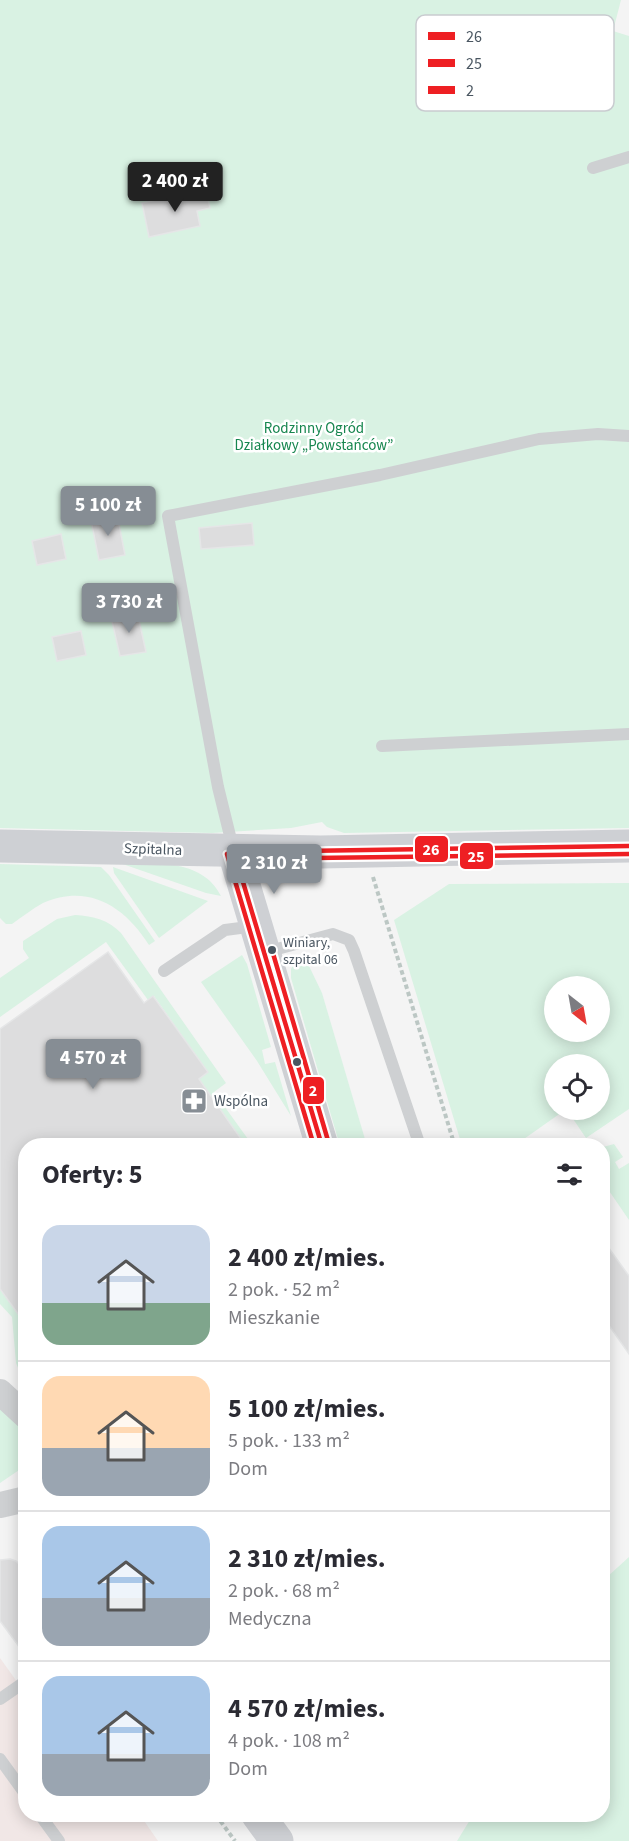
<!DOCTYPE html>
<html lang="pl">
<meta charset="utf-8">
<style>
:root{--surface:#fff;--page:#f2f2f3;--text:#2b2b33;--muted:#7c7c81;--line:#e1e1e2;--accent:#868d94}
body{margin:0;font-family:"Source Sans 3",sans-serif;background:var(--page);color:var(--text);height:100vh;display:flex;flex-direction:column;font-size:22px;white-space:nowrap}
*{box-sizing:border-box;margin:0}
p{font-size:20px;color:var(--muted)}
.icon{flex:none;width:33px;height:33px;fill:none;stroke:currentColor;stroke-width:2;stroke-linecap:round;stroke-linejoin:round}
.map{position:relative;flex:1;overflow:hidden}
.panel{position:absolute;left:18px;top:1138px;width:592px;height:684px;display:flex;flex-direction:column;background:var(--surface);border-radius:24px;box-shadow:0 3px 15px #0003}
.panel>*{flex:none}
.needle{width:39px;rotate:149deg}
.controls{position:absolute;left:544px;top:976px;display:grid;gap:12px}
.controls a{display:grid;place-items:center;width:66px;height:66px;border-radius:50%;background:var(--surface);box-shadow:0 3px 15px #0003;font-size:30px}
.price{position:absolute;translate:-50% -51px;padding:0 14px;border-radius:6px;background:var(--accent);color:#fff;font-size:20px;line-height:39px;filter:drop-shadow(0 2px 3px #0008)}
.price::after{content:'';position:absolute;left:50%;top:36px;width:18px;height:14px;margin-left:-9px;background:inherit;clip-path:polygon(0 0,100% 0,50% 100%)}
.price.on{background:#222;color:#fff}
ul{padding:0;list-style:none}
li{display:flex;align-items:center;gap:18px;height:150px;padding:0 24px}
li+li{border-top:2px solid var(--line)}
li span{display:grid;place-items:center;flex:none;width:168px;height:120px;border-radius:18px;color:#555}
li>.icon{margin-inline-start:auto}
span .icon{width:72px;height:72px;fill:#fffc;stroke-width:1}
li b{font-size:26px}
h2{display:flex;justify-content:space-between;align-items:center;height:72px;padding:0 24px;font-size:26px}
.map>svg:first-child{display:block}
.medical{fill:#f1e7e6}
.green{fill:#d9f2e3;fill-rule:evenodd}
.building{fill:#ddddde;stroke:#e5e6e7;stroke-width:1.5}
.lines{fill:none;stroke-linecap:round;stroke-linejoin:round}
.path{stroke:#bcc7c4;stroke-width:4;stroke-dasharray:4.5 3;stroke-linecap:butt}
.lane{stroke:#ced0d2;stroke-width:12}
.street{stroke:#ced0d2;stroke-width:26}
.secondary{stroke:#ced0d4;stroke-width:33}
.bus-1-casing{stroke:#fff;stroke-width:9}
.bus-2-casing{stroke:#fff;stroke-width:9}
.bus-3-casing{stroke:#fff;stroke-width:9}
.bus-1{stroke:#ee1f23;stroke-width:4.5}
.bus-2{stroke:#ee1f23;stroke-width:4.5}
.bus-3{stroke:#ee1f23;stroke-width:4.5}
.bus-dot{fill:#4a5661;stroke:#fff;stroke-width:2}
.labels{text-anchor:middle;stroke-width:5;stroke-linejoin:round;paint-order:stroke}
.bus-label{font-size:14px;fill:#4a5661;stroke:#fff;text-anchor:start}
.park-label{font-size:15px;fill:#17864f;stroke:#fff}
.street-label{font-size:15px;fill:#4a5661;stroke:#fff}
.poi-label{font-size:15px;fill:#4a5661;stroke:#fff;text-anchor:start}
.key{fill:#fff;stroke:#c9ccd0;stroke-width:1.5}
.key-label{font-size:16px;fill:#4a5661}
.line-badge{stroke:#fff;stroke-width:2}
.badge-label{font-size:16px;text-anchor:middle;font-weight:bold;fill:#fff}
</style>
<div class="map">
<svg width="629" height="1841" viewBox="0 0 629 1841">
<rect width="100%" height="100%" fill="#f4f4f4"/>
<polygon class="medical" points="0,1658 25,1693 26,1815 140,1815 158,1841 0,1841"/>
<g class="green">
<polygon points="0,0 621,0 613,31 629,36 629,828 344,833 327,827 322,822 291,828 212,833 0,828"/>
<path d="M114,861C150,864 202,857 221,896L206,893Z"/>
<path d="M0,864L101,867L109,875L155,941L149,945C125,907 89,883 43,903C32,909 22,917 12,924H6L0,918Z"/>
<polygon points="113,867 208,901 159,938 114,873"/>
<path d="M629,883V1109L586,1138L567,1110H600V1065H555V1110H565L514,1146H462L394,920L449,884ZM555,987H600V1032H555Z"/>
<path d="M75,915C94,916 108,920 121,933L226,1083L214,1092L253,1146H246L199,1079L208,1072L154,996L148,1000L106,942L0,1017V978L29,958L23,949V941L57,919Z"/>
<polygon points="242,955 247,964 271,1047 262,1050 265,1064 275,1062 291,1116 257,1061 201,982"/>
<polygon points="294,964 309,966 322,993 367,1146 340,1146 291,978 291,969"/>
<polygon points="614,1144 623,1157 615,1162 619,1169 629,1163 629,1220 603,1182 608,1170 603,1162 603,1147"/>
<polygon points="0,1289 25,1325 25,1384 16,1363 12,1317 0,1304"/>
<polygon points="0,1400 26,1423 25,1466 0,1483"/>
<polygon points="629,1557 629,1841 457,1841 473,1815 603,1815 603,1584 607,1577"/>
</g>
<g class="building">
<polygon points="206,190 210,208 197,211 200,226 149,237 142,203"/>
<polygon points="117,514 125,555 99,560 91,520"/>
<polygon points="252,523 254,545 201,549 199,528"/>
<polygon points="61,534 66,559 37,565 32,541"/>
<polygon points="137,611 146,652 120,656 111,617"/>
<polygon points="81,631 86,655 57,661 52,637"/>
<polygon points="108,952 144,1003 153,996 208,1072 199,1079 246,1146 26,1146 26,1325 0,1289 0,1029"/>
<polygon points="603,1240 629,1276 629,1354 603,1317"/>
<polygon points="10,1559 16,1561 26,1571 26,1656 0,1621 0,1560"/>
</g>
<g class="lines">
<g class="path">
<polyline points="373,877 453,1140 450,1146"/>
<polyline points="216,1815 235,1841"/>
</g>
<g class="lane">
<polyline points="593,168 629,157"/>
<polyline points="382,746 629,734"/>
<polyline points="233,848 218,787 168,516 380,475 539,439 598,434 629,436"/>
<polyline points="266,952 333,934 349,940 354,951 420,1146"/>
<polyline points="164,971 225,930 256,926"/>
<polyline points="0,1699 26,1681"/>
<polyline points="0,1759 26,1795"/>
<polyline points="40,1815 59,1841"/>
</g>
<g class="street">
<polyline points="0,1392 26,1416"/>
<polyline points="0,1505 26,1499"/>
</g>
<g class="secondary">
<polyline points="0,846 321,852 629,846"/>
<polyline points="234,852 322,1146"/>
<polyline points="258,1815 277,1841"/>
</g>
<defs>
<g id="bus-1">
<polyline points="234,852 629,846"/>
<polyline points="234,852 322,1146"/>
</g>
<g id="bus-2">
<polyline points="227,854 314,1146"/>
<polyline points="234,859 629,854"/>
</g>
<polyline id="bus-3" points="272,950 329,1144"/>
</defs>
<use href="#bus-1" class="bus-1-casing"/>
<use href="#bus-2" class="bus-2-casing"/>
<use href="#bus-3" class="bus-3-casing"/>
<use href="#bus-1" class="bus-1"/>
<use href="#bus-2" class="bus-2"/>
<use href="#bus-3" class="bus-3"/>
</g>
<defs>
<symbol id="pharmacy-square" viewBox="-11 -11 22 22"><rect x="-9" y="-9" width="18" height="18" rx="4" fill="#868d94" stroke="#fff"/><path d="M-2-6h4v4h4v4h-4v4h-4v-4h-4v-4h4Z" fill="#fff"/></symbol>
</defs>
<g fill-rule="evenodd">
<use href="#pharmacy-square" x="179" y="1086" width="30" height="30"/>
</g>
<g class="bus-dot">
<circle cx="272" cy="950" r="5"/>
<circle cx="297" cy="1062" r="5"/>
</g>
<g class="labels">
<g class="bus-label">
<text x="283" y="947">Winiary,<tspan x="283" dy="17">szpital 06</tspan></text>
</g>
<g class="park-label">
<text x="314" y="433">Rodzinny Ogród<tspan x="314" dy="17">Działkowy „Powstańców”</tspan></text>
</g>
<g class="street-label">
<text transform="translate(153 849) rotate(2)" y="5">Szpitalna</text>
</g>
<g class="poi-label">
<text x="214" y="1106">Wspólna</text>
</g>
</g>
<rect x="416" y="15" width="198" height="96" rx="9" class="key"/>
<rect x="428" y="32" width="27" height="8" fill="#ee1f23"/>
<rect x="428" y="59" width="27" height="8" fill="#ee1f23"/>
<rect x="428" y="86" width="27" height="8" fill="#ee1f23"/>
<g class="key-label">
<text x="466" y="42">26</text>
<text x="466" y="69">25</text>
<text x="466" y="96">2</text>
</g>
<g class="line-badge">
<rect x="414" y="835" width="35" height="28" rx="6" fill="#ee1f23"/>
<rect x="459" y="842" width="35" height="28" rx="6" fill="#ee1f23"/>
<rect x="302" y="1076" width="23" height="29" rx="6" fill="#ee1f23"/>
</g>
<g class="badge-label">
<text x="431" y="855">26</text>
<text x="476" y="862">25</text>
<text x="313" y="1096">2</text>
</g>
</svg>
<div class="controls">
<a><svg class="needle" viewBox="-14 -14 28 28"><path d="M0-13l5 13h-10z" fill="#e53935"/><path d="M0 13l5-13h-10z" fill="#7c7c81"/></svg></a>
<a><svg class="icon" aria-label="locate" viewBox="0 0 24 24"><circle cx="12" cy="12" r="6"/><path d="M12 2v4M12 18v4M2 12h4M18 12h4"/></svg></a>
</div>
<b class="price on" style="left:175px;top:213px">2 400 zł</b>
<b class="price" style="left:108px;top:537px">5 100 zł</b>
<b class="price" style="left:129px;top:634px">3 730 zł</b>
<b class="price" style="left:274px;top:895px">2 310 zł</b>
<b class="price" style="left:93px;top:1090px">4 570 zł</b>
<section class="panel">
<h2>Oferty: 5<svg class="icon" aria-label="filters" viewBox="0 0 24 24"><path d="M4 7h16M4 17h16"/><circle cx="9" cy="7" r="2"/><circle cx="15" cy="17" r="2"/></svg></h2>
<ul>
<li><span style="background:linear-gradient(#c9d6e8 65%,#7fa58c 0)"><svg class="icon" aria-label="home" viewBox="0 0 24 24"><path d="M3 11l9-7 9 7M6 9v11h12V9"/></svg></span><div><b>2 400 zł/mies.</b><p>2 pok. · 52 m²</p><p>Mieszkanie</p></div></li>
<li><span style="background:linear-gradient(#ffd9b3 60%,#9aa5b1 0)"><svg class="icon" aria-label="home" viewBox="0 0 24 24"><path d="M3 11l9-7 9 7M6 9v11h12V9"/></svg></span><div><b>5 100 zł/mies.</b><p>5 pok. · 133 m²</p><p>Dom</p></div></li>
<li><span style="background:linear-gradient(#a9c7e8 60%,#9aa5b1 0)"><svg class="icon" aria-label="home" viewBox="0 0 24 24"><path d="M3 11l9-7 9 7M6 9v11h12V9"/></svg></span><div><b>2 310 zł/mies.</b><p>2 pok. · 68 m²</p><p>Medyczna</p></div></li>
<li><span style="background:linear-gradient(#a9c7e8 65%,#9aa5b1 0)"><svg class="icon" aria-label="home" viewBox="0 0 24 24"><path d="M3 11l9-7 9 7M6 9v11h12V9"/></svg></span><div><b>4 570 zł/mies.</b><p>4 pok. · 108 m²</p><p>Dom</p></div></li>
</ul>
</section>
</div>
